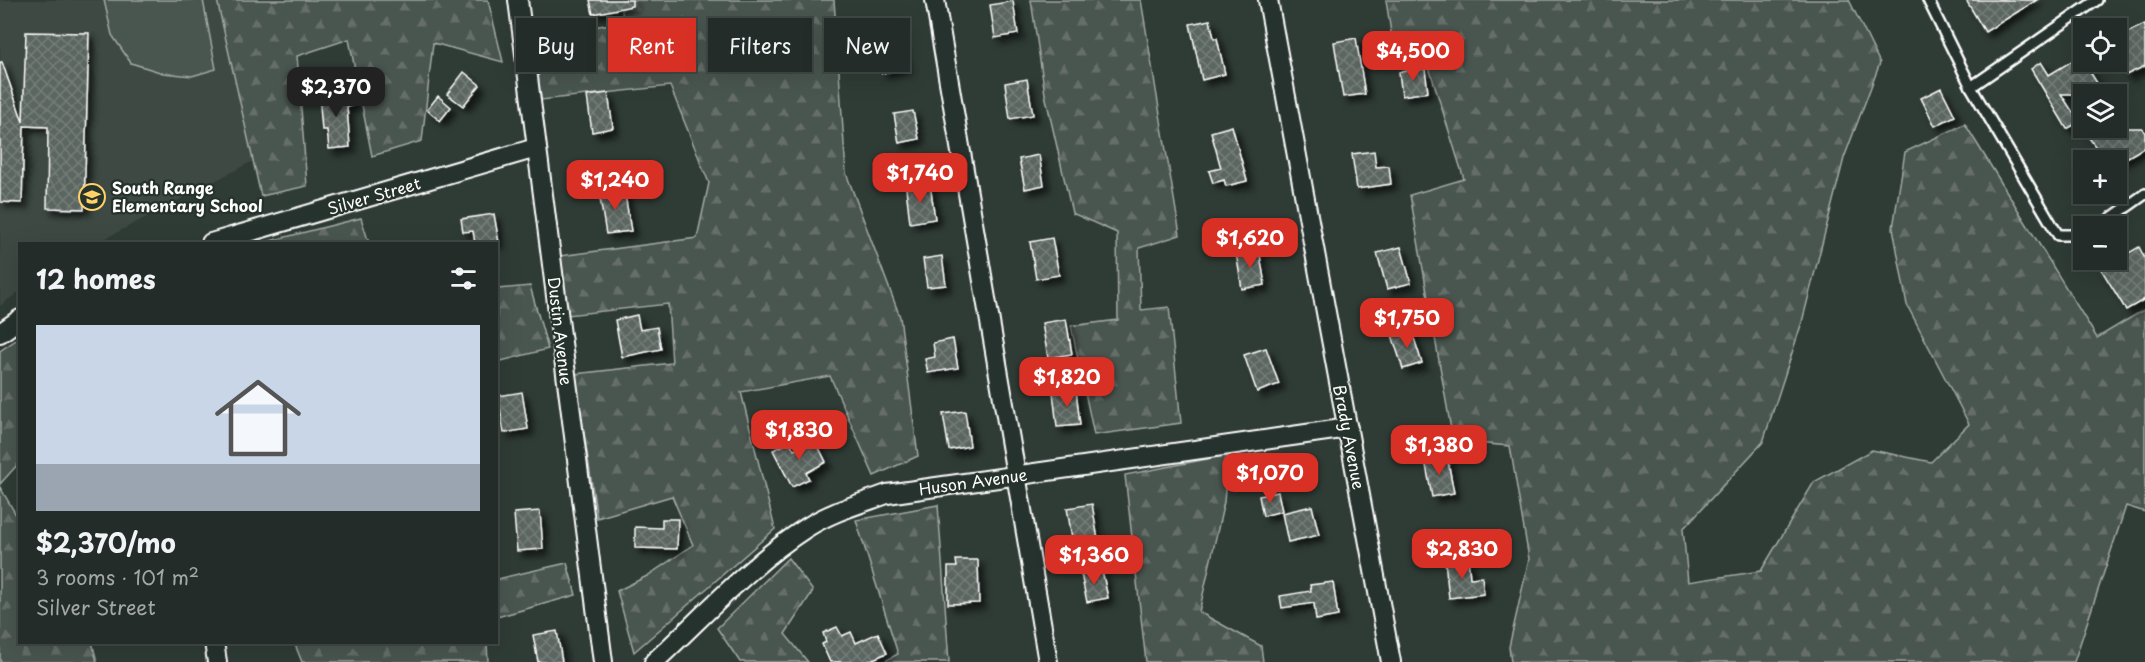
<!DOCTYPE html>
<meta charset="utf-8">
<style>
:root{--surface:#232c28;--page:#2f3834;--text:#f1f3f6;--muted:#a3a7a8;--line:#404845;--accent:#d93025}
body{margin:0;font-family:"Playpen Sans",sans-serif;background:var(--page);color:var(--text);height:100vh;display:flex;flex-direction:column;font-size:22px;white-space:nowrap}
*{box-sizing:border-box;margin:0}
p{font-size:20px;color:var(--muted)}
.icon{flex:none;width:33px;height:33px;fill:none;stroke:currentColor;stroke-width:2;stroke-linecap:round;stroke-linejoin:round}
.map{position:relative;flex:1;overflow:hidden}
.panel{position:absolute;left:18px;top:242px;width:480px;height:402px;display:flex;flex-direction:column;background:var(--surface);border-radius:0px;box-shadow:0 6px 24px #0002,0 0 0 2px var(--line)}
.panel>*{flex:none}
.banner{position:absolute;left:516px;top:18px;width:570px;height:54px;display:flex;gap:12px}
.fabs{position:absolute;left:2073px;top:18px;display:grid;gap:12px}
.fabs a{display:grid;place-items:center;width:54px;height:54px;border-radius:0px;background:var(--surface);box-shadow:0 6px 24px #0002,0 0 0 2px var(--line);font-size:30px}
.price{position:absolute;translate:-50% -51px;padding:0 14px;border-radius:12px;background:var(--accent);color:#fff;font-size:20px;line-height:39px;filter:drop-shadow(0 2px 3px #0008)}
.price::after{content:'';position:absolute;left:50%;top:36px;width:18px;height:14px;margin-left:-9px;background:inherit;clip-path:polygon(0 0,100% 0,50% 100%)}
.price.selected{background:#222;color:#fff}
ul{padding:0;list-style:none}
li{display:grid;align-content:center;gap:12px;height:318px;padding:0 18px}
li+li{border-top:2px solid var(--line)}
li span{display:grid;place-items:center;height:186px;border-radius:0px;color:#555}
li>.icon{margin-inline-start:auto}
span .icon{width:108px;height:108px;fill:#fffc;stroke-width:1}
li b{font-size:26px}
h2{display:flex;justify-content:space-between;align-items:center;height:72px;padding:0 18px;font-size:26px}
.chip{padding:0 21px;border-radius:0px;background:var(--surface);box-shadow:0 6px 24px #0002,0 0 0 2px var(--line);font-size:21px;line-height:54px}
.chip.selected{background:var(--accent);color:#fff}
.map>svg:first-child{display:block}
.built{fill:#3c4842}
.forest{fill:url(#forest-firs);stroke:#a4aaa7;stroke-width:1.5}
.pitch{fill:#4a544f;stroke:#a4aaa7;stroke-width:1.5}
.building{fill:url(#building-cross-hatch);stroke:#fff;stroke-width:1.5;filter:url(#shadow)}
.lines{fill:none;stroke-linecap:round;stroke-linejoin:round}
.lane-casing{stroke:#fff;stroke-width:14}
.street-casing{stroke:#fff;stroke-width:22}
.lane{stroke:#26332d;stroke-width:9}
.street{stroke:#26332d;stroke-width:18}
.labels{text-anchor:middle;stroke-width:4.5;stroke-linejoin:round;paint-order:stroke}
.poi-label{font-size:16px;font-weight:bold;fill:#fff;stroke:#26332d;text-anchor:start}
.street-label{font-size:16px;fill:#fff;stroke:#26332d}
</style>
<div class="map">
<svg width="2145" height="662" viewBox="0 0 2145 662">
<defs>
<pattern id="forest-firs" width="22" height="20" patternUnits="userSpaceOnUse" patternTransform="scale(1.5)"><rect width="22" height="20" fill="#4a544f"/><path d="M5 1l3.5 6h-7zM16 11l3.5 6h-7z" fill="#656e69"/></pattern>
<pattern id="building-cross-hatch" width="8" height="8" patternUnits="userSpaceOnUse" patternTransform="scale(1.5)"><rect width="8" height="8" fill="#5b6661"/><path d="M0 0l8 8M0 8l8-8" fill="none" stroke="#747d79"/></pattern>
<filter id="shadow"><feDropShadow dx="5.5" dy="5.5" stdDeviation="3" flood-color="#0009"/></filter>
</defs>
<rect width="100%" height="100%" fill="#2f3b35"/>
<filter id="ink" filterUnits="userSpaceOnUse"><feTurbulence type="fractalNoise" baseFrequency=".0167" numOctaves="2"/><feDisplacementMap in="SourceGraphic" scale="12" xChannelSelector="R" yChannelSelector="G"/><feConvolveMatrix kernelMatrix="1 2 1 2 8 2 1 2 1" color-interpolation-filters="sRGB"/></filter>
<g filter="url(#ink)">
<polygon class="built" points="0,0 241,0 272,151 97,243 20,243 19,292 0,306"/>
<g class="forest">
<polygon points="217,0 488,0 503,62 433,43 422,141 372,156 349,39 297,56 307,186 261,196"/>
<polygon points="621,0 834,0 846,173 900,317 918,456 874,476 830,376 741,392 775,529 634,652 617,591 647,576 693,545 672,496 597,518 575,374 672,363 668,304 567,315 560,256 697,238 709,183 670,86 541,100 534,37 623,22"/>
<polygon points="1031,0 1141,0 1180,235 1139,248 1141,310 1169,307 1181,423 1094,435 1071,326 1118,320 1117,233 1072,213 1045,94"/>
<polygon points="1386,0 1849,0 1880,63 1844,158 1802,322 1763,442 1683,529 1688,582 1761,571 1814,482 1872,450 1931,462 1969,424 1907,305 1893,228 1905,152 1965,124 2097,338 2145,309 2145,512 2126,506 2074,662 1511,662 1509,647 1529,559 1510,446 1453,441 1410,195 1464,179 1427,61 1394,52"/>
<polygon points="361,218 369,243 262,243"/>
<polygon points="530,286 548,349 497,362 497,289"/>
<polygon points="19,338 19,463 0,484 0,351"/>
<polygon points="1228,455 1224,502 1199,612 1261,646 1263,662 1146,662 1125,475"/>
<polygon points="0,487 19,520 20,642 92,642 97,662 0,662"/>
<polygon points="938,505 949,662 883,662 898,654 856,520"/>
<polygon points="788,558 813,591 785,634 808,662 740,662 717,628"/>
<polygon points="567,563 576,595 497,617 497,579"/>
<polygon points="294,642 487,642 488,662 302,662"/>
</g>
<polygon class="pitch" points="104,0 203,0 216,69 192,76 163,73 131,63 112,35"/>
<g class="building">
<polygon points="590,0 632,0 632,6 593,14"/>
<polygon points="1966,0 2037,0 1985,32"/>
<polygon points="1013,1 1018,34 995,38 990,5"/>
<polygon points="1210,20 1214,38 1217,38 1225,74 1202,80 1190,24"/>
<polygon points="2145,24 2145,66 2126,75 2116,57 2116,38"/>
<polygon points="26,32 89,33 84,209 47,208 48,127 24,126 22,203 0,202 0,62 2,62 23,122"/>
<polygon points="899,35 906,68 882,73 876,40"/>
<polygon points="1356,38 1365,94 1343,97 1334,42"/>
<polygon points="2080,56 2104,94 2061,94 2079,122 2067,129 2031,69 2041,62 2049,75"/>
<polygon points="1425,69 1428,92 1402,96 1399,72"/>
<polygon points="464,72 480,85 463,106 447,94"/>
<polygon points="1027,79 1033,115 1010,119 1005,83"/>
<polygon points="1941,88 1955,116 1935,126 1921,98"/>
<polygon points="351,91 353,106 347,107 350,147 329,149 327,130 322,130 319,94"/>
<polygon points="608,93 613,128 592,132 587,96"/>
<polygon points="438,96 451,107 440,121 427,110"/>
<polygon points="913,111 919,139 899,143 894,114"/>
<polygon points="1232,126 1247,181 1226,186 1224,180 1213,183 1209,171 1221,168 1211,132"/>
<polygon points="2082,128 2142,128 2145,133 2145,147 2123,160 2105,160"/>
<polygon points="1374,151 1376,167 1389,166 1391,184 1357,189 1352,154"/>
<polygon points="1039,155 1044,185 1025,189 1019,159"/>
<polygon points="930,184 935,219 910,223 906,188"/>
<polygon points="624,188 631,231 606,234 599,192"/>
<polygon points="494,214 499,243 475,243 473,231 463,232 461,219"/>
<polygon points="1052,238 1059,275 1036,279 1030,242"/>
<polygon points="1401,247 1411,283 1387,289 1377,253"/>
<polygon points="2139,247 2145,259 2145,299 2126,310 2101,269"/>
<polygon points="1259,249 1265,285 1242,289 1236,253"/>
<polygon points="942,256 946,285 927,287 923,259"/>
<polygon points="637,315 640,330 657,327 661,349 622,357 615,320"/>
<polygon points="1066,319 1072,354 1048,358 1042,323"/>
<polygon points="1411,329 1422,363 1403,369 1392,335"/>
<polygon points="953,339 958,368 928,373 925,359 935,357 933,343"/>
<polygon points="1266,348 1279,384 1257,392 1244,355"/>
<polygon points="1076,390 1080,425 1057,427 1053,392"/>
<polygon points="522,392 528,429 504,433 498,396"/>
<polygon points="965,411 970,446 949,450 943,414"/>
<polygon points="815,440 826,462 806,473 809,479 792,487 773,450 790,442 794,450"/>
<polygon points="1447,456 1454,493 1432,497 1425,460"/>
<polygon points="1278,492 1282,511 1263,516 1259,496"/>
<polygon points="1092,504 1098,540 1073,544 1067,508"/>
<polygon points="1312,506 1319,535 1288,542 1282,513"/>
<polygon points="540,511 543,549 517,551 514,513"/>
<polygon points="662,519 678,519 677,549 635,548 635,527 662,528"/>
<polygon points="1468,558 1470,578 1482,577 1484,594 1449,598 1445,561"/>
<polygon points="956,560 978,560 979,603 948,604 948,567 957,567"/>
<polygon points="1102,570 1108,598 1087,602 1081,574"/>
<polygon points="1333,582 1338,616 1316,620 1314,603 1282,608 1280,596 1311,591 1310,585"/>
<polygon points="837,627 842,636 851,632 856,643 878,633 887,653 866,662 830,662 822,644 826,642 823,633"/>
<polygon points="557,631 562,662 538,662 533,635"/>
</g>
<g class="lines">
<defs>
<g id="lane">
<polyline points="1928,0 1971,87 2058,235 2084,235"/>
<polyline points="1971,87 2097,0"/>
<polyline points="2100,226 2145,194"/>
</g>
<g id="street">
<polyline points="518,0 603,662"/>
<polyline points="935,0 1048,662"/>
<polyline points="1268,0 1391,662"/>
<polyline points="211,243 536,148"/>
<polyline points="0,333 20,319"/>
<polyline points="214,642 217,662"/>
<path d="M654,662C703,617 750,564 806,528C831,512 859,504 887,494L1348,428"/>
</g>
</defs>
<use href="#lane" class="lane-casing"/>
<use href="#street" class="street-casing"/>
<use href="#lane" class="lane"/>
<use href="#street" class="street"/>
</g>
</g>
<defs>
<symbol id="school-ring" viewBox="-11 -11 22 22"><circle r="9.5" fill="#26332d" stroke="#ffd166" stroke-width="1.5"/><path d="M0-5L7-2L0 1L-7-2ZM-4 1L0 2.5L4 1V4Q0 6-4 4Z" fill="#ffd166"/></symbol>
</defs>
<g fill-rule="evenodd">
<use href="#school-ring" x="77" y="182" width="30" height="30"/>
</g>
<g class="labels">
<g class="poi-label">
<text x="112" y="194">South Range<tspan x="112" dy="18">Elementary School</tspan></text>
</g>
<g class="street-label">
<text transform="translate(374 196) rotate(-16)" y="6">Silver Street</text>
<text transform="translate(560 331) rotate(83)" y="6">Dustin Avenue</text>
<text transform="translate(1349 437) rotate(79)" y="6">Brady Avenue</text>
<text transform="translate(973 482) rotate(-8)" y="6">Huson Avenue</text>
</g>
</g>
</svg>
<div class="fabs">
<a><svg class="icon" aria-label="locate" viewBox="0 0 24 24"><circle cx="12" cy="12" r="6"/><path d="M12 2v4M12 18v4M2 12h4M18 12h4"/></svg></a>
<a><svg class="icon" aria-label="layers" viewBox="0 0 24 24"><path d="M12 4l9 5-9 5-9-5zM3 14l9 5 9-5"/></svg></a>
<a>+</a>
<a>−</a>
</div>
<b class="price" style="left:1413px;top:82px">$4,500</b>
<b class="price selected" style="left:336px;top:118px">$2,370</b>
<b class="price" style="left:920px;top:204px">$1,740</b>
<b class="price" style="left:615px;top:211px">$1,240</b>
<b class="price" style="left:1250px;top:269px">$1,620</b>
<b class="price" style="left:1407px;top:349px">$1,750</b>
<b class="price" style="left:1067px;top:408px">$1,820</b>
<b class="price" style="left:799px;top:461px">$1,830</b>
<b class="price" style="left:1439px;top:476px">$1,380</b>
<b class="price" style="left:1270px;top:504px">$1,070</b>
<b class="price" style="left:1462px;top:580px">$2,830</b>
<b class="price" style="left:1094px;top:586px">$1,360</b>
<div class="banner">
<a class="chip">Buy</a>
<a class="chip selected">Rent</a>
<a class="chip">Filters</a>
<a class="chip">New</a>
</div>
<section class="panel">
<h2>12 homes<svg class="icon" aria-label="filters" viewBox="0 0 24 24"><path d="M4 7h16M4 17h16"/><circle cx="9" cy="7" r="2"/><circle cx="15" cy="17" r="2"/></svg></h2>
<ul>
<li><span style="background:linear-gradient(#c9d6e8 75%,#9aa5b1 0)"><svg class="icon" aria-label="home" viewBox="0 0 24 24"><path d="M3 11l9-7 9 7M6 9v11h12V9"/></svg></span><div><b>$2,370/mo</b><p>3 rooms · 101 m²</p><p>Silver Street</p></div></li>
</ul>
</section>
</div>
